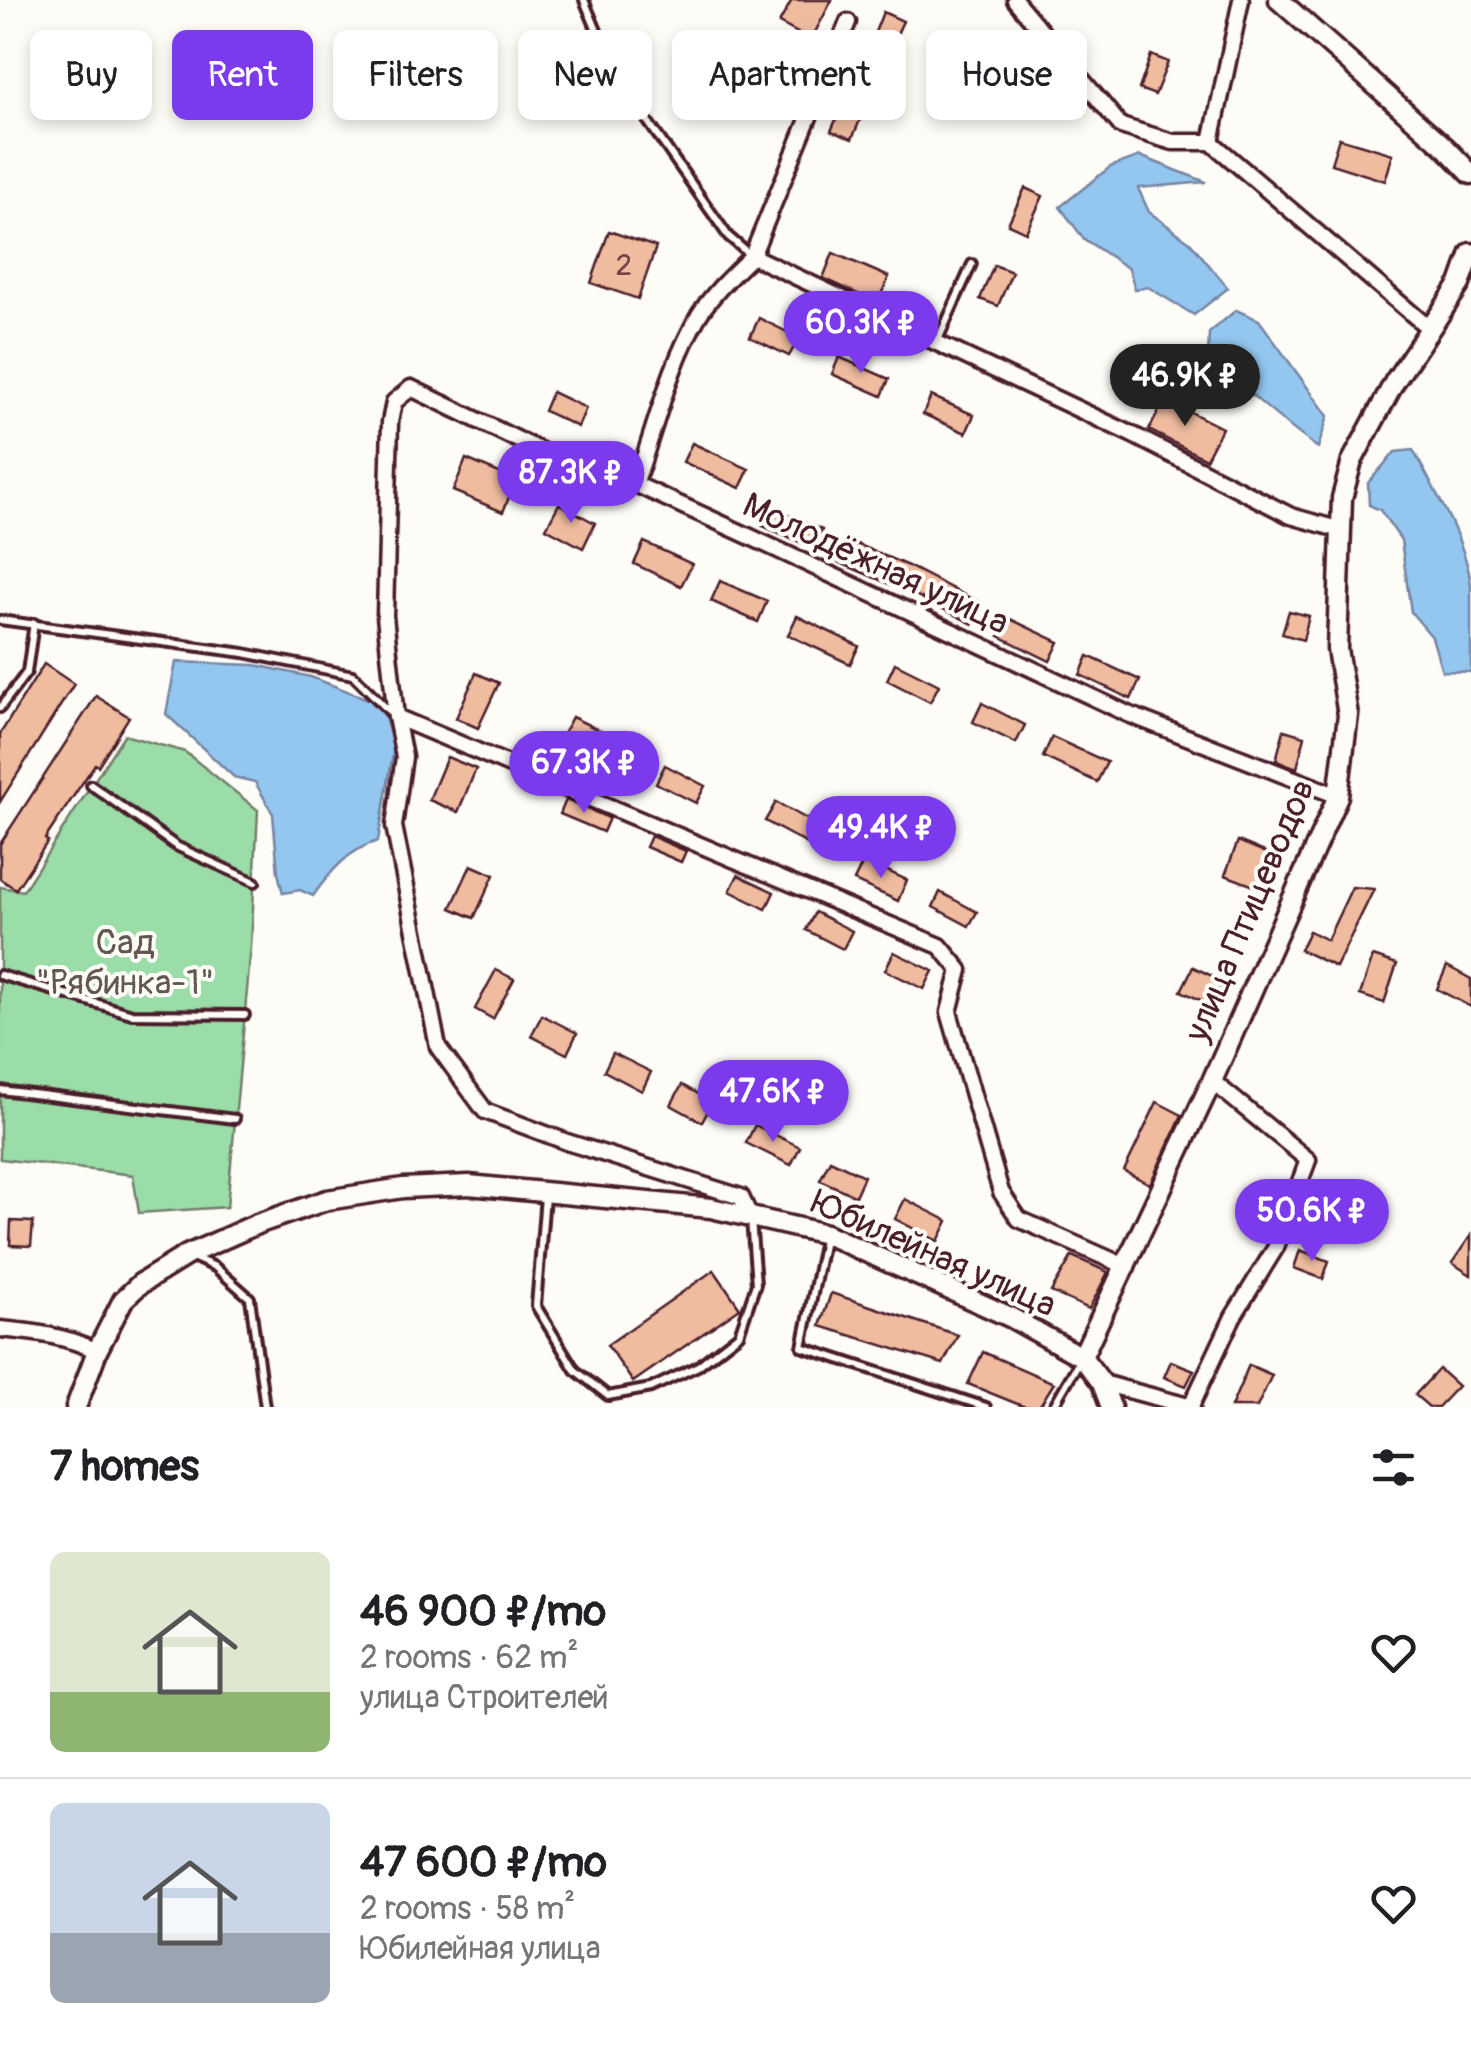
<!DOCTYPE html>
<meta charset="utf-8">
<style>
:root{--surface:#fff;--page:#f6f6f6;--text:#202124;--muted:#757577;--line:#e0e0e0;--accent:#7c3aed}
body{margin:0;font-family:Pangolin,sans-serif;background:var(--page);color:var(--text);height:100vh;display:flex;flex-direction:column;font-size:38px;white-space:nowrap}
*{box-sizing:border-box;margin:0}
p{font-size:32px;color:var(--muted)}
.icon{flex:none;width:55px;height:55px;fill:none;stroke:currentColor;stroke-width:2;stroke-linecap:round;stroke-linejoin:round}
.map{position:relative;height:1407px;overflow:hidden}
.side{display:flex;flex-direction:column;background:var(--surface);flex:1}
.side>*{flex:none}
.top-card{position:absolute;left:30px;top:30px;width:1412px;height:90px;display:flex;gap:20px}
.price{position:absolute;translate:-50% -85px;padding:0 22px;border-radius:35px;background:var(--accent);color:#fff;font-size:32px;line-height:65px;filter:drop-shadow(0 2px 5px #0008)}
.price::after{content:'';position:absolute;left:50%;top:60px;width:30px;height:22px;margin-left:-15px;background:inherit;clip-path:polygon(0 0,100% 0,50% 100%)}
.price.current{background:#222;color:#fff}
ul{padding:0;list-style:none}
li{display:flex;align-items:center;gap:30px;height:250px;padding:0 50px}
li+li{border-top:2px solid var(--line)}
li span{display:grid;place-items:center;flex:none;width:280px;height:200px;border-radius:15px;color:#555}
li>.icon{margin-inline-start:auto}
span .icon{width:120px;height:120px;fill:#fffc;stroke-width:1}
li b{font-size:42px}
h2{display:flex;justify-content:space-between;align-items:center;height:120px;padding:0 50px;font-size:42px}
.pill{padding:0 35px;border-radius:15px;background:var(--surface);box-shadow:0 5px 15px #0003;font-size:35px;line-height:90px}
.pill.current{background:var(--accent);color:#fff}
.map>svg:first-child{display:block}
.green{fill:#9bdda8;stroke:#727e6a;stroke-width:2.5}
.water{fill:#93c7f0;stroke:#7684a1;stroke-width:2.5}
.building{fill:#efbca0;stroke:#4a1f2b;stroke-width:2.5}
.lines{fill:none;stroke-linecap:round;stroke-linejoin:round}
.lane-casing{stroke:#4a1f2b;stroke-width:14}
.street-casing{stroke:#4a1f2b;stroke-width:21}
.secondary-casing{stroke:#4a1f2b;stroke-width:25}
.lane{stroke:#fdfcf7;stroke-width:6}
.street{stroke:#fdfcf7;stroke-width:14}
.secondary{stroke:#fdfcf7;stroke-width:18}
.labels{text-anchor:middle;stroke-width:8;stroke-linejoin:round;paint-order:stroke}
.number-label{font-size:30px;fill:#734648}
.street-label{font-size:35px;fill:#4a1f2b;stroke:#fdfcf7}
.park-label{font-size:35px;fill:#625850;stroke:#fdfcf7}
</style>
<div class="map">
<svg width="1471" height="1407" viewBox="0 0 1471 1407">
<rect width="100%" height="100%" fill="#fdfcf7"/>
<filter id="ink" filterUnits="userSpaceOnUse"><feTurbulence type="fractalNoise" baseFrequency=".01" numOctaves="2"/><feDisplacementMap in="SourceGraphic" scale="20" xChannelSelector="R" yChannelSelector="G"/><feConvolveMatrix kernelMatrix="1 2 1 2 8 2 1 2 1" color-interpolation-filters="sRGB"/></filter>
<g filter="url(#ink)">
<polygon class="green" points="124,735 185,752 258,810 251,947 227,1207 139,1213 133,1175 0,1159 0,887 23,891"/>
<g class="water">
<polygon points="1140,156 1206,182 1138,188 1149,212 1190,242 1228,288 1194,315 1148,287 1135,289 1129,269 1084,239 1060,207 1110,167"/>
<path d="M1236,310L1259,320L1328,416L1318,448C1279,420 1244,388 1208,356L1209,333Z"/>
<path d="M1413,450C1434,489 1467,543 1471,586C1471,614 1471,644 1471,672L1442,671L1432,637L1411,612L1401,540L1380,510L1369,505L1368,483L1395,452Z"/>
<path d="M176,662L255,665L311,677L381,704L394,748L378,841C349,849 330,872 313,896L300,890L283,893L278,873L273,814L255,782L234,777L166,714Z"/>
</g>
<g class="building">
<polygon points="792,0 832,0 811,40 779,23"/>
<polygon points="883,12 903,21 887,55 868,50"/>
<polygon points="1151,55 1168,62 1155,95 1139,89"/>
<polygon points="757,68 789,81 777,106 747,94"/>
<polygon points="852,83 872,92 852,139 831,131"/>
<polygon points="1339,138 1393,154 1385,181 1331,164"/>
<polygon points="1025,188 1043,196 1026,232 1008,224"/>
<polygon points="609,231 656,247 638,299 591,283"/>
<polygon points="833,253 889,277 877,303 823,278"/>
<polygon points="994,265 1012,272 998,306 980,299"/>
<polygon points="759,318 799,338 789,356 750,337"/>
<polygon points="839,357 889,379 882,396 832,374"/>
<polygon points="552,392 586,408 578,427 544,411"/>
<polygon points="931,396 974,415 966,433 923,414"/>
<polygon points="1165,399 1222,428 1206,459 1149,430"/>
<polygon points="692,443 749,469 740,488 683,462"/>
<polygon points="466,459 516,480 503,512 453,491"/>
<polygon points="559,504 595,523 583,548 546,528"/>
<polygon points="771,508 822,530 814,548 763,526"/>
<polygon points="847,540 908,566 982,604 973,624 913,594 838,562"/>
<polygon points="644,542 692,564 681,586 634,564"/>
<polygon points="720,581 767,601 758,622 711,601"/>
<polygon points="1289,611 1309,616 1303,640 1282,634"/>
<polygon points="797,616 859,646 850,664 788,635"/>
<polygon points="1008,618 1059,642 1050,661 999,636"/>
<polygon points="1088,656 1140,680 1131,699 1080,675"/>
<polygon points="895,663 939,685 930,702 887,680"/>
<polygon points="44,664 74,684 0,802 0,734"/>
<polygon points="476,673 499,683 478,728 456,718"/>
<polygon points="96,696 129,717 98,766 95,764 45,839 48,841 16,889 0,879 0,844"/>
<polygon points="982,703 1025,725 1016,743 973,722"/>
<polygon points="572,717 620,740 609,762 561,738"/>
<polygon points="1284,730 1305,736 1297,768 1276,760"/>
<polygon points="1052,737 1107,762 1097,782 1043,757"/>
<polygon points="447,757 476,769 458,812 429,800"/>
<polygon points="665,765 705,786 696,803 656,783"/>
<polygon points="566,800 609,818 603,832 560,814"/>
<polygon points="776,802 823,828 813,847 765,821"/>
<polygon points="651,836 686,851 681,862 646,847"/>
<polygon points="1238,841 1272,855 1259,888 1225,875"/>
<polygon points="864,860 907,880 898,901 854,881"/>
<polygon points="471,865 494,875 474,918 451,908"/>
<polygon points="738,875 774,892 766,909 730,891"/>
<polygon points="1352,887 1374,889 1336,967 1300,950 1309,931 1327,940"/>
<polygon points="940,892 977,912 969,926 933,907"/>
<polygon points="815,912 852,931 843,949 806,930"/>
<polygon points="894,952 933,971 924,989 885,970"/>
<polygon points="1373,956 1397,964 1384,1003 1360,995"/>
<polygon points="1447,966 1471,979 1471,1007 1437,989"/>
<polygon points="1193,967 1223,981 1211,1005 1181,991"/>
<polygon points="496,970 514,979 493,1019 475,1009"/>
<polygon points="542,1015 577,1033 567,1054 531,1036"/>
<polygon points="613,1053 651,1072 642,1091 604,1071"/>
<polygon points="682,1085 713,1102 702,1122 671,1105"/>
<polygon points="1157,1102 1182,1115 1150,1184 1124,1171"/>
<polygon points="755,1125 800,1147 791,1165 746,1143"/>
<polygon points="830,1160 864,1176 855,1196 820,1180"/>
<polygon points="905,1199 948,1221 938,1241 895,1219"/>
<polygon points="11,1221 33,1222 31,1246 10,1245"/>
<polygon points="1471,1235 1471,1275 1452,1263"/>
<polygon points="1300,1250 1329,1261 1323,1279 1294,1268"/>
<polygon points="1072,1256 1108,1272 1089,1309 1051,1292"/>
<polygon points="714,1270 740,1308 633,1382 607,1345"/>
<polygon points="831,1293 958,1335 943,1364 820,1326"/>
<polygon points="983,1352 1054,1383 1039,1407 1025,1407 968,1384"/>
<polygon points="1171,1361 1194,1370 1186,1386 1164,1377"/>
<polygon points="1249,1365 1272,1375 1257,1407 1231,1407"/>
<polygon points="1439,1369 1458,1386 1438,1407 1429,1407 1415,1395"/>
</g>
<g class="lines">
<defs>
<g id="lane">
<polyline points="584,0 616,76 728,236 751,256"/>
<polyline points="937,342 972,264"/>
<polyline points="0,620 244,653 353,675 391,713"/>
<polyline points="0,708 27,672 34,623"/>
<polyline points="91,785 176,846 255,882"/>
<polyline points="0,975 132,1014 245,1015"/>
<polyline points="0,1090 235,1119"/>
<polyline points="545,1196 536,1306 575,1370 608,1396 651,1388 698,1366 739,1334 756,1284 751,1219"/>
<polyline points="825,1235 802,1347 986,1407"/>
<polyline points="190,1256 215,1267 250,1298 265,1407"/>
<polyline points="1053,1407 1080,1360"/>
</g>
<g id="street">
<polyline points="1015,0 1121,126 1173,142 1211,142 1431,330"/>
<polyline points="1211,142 1241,0"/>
<polyline points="752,256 1133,435 1291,516 1341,530"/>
<path d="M635,484C656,427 668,368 699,315C713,293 733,274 752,256L848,22"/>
<polyline points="396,717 940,946 960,970 949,1012 1001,1192 1019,1219 1127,1267"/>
<polyline points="750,1216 741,1197 567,1142 485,1111 438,1047 394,826 404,757 396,717 385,616 390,422 394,402 411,388 566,463 635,484 742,533 1128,714 1338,796"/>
<path d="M0,1329C35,1332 66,1336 97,1351"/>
<polyline points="1102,1383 1192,1407"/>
<polyline points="1191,1406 1233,1317 1276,1247 1308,1160 1212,1081"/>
</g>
<g id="secondary">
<polyline points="1279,0 1445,147 1471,174"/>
<polyline points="1082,1357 1212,1081 1338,796 1348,715 1337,649 1342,498 1352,461 1395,381 1460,284 1471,253"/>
<polyline points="76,1407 97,1351 123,1300 140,1284 187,1255 257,1224 327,1200 403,1188 469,1185 711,1208 826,1234 1010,1317 1082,1357 1102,1383 1111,1407"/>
</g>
</defs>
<use href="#lane" class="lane-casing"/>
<use href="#street" class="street-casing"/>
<use href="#secondary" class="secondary-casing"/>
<use href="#lane" class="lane"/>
<use href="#street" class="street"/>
<use href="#secondary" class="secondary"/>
</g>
</g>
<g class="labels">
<g class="number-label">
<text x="624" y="275">2</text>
</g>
<g class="street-label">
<text transform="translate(876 563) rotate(25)" y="12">Молодёжная улица</text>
<text transform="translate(1249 910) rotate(-67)" y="12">улица Птицеводов</text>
<text transform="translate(934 1253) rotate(24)" y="12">Юбилейная улица</text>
</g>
<g class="park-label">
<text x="125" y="954">Сад<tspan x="125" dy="40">"Рябинка-1"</tspan></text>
</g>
</g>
</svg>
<b class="price" style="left:861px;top:376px">60.3K ₽</b>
<b class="price current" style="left:1185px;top:429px">46.9K ₽</b>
<b class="price" style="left:571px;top:526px">87.3K ₽</b>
<b class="price" style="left:584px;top:816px">67.3K ₽</b>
<b class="price" style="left:881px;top:881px">49.4K ₽</b>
<b class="price" style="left:773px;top:1145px">47.6K ₽</b>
<b class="price" style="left:1312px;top:1264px">50.6K ₽</b>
<div class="top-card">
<a class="pill">Buy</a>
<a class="pill current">Rent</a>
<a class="pill">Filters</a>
<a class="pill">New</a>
<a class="pill">Apartment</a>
<a class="pill">House</a>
</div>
</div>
<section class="side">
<h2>7 homes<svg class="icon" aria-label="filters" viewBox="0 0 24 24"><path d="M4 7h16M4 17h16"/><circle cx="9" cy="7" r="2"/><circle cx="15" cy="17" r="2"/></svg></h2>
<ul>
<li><span style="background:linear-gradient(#dfe7d0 70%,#8fb573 0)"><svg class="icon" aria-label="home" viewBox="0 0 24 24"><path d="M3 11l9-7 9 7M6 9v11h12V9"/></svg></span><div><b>46 900 ₽/mo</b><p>2 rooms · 62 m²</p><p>улица Строителей</p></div><svg class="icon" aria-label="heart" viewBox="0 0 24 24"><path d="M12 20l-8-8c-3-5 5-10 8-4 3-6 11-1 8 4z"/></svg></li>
<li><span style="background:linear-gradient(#c9d6e8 65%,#9aa5b1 0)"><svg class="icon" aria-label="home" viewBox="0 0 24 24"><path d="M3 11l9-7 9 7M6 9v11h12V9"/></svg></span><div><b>47 600 ₽/mo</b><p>2 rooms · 58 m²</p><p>Юбилейная улица</p></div><svg class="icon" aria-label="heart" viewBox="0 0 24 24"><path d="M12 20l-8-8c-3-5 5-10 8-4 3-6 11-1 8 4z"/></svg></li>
</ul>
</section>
